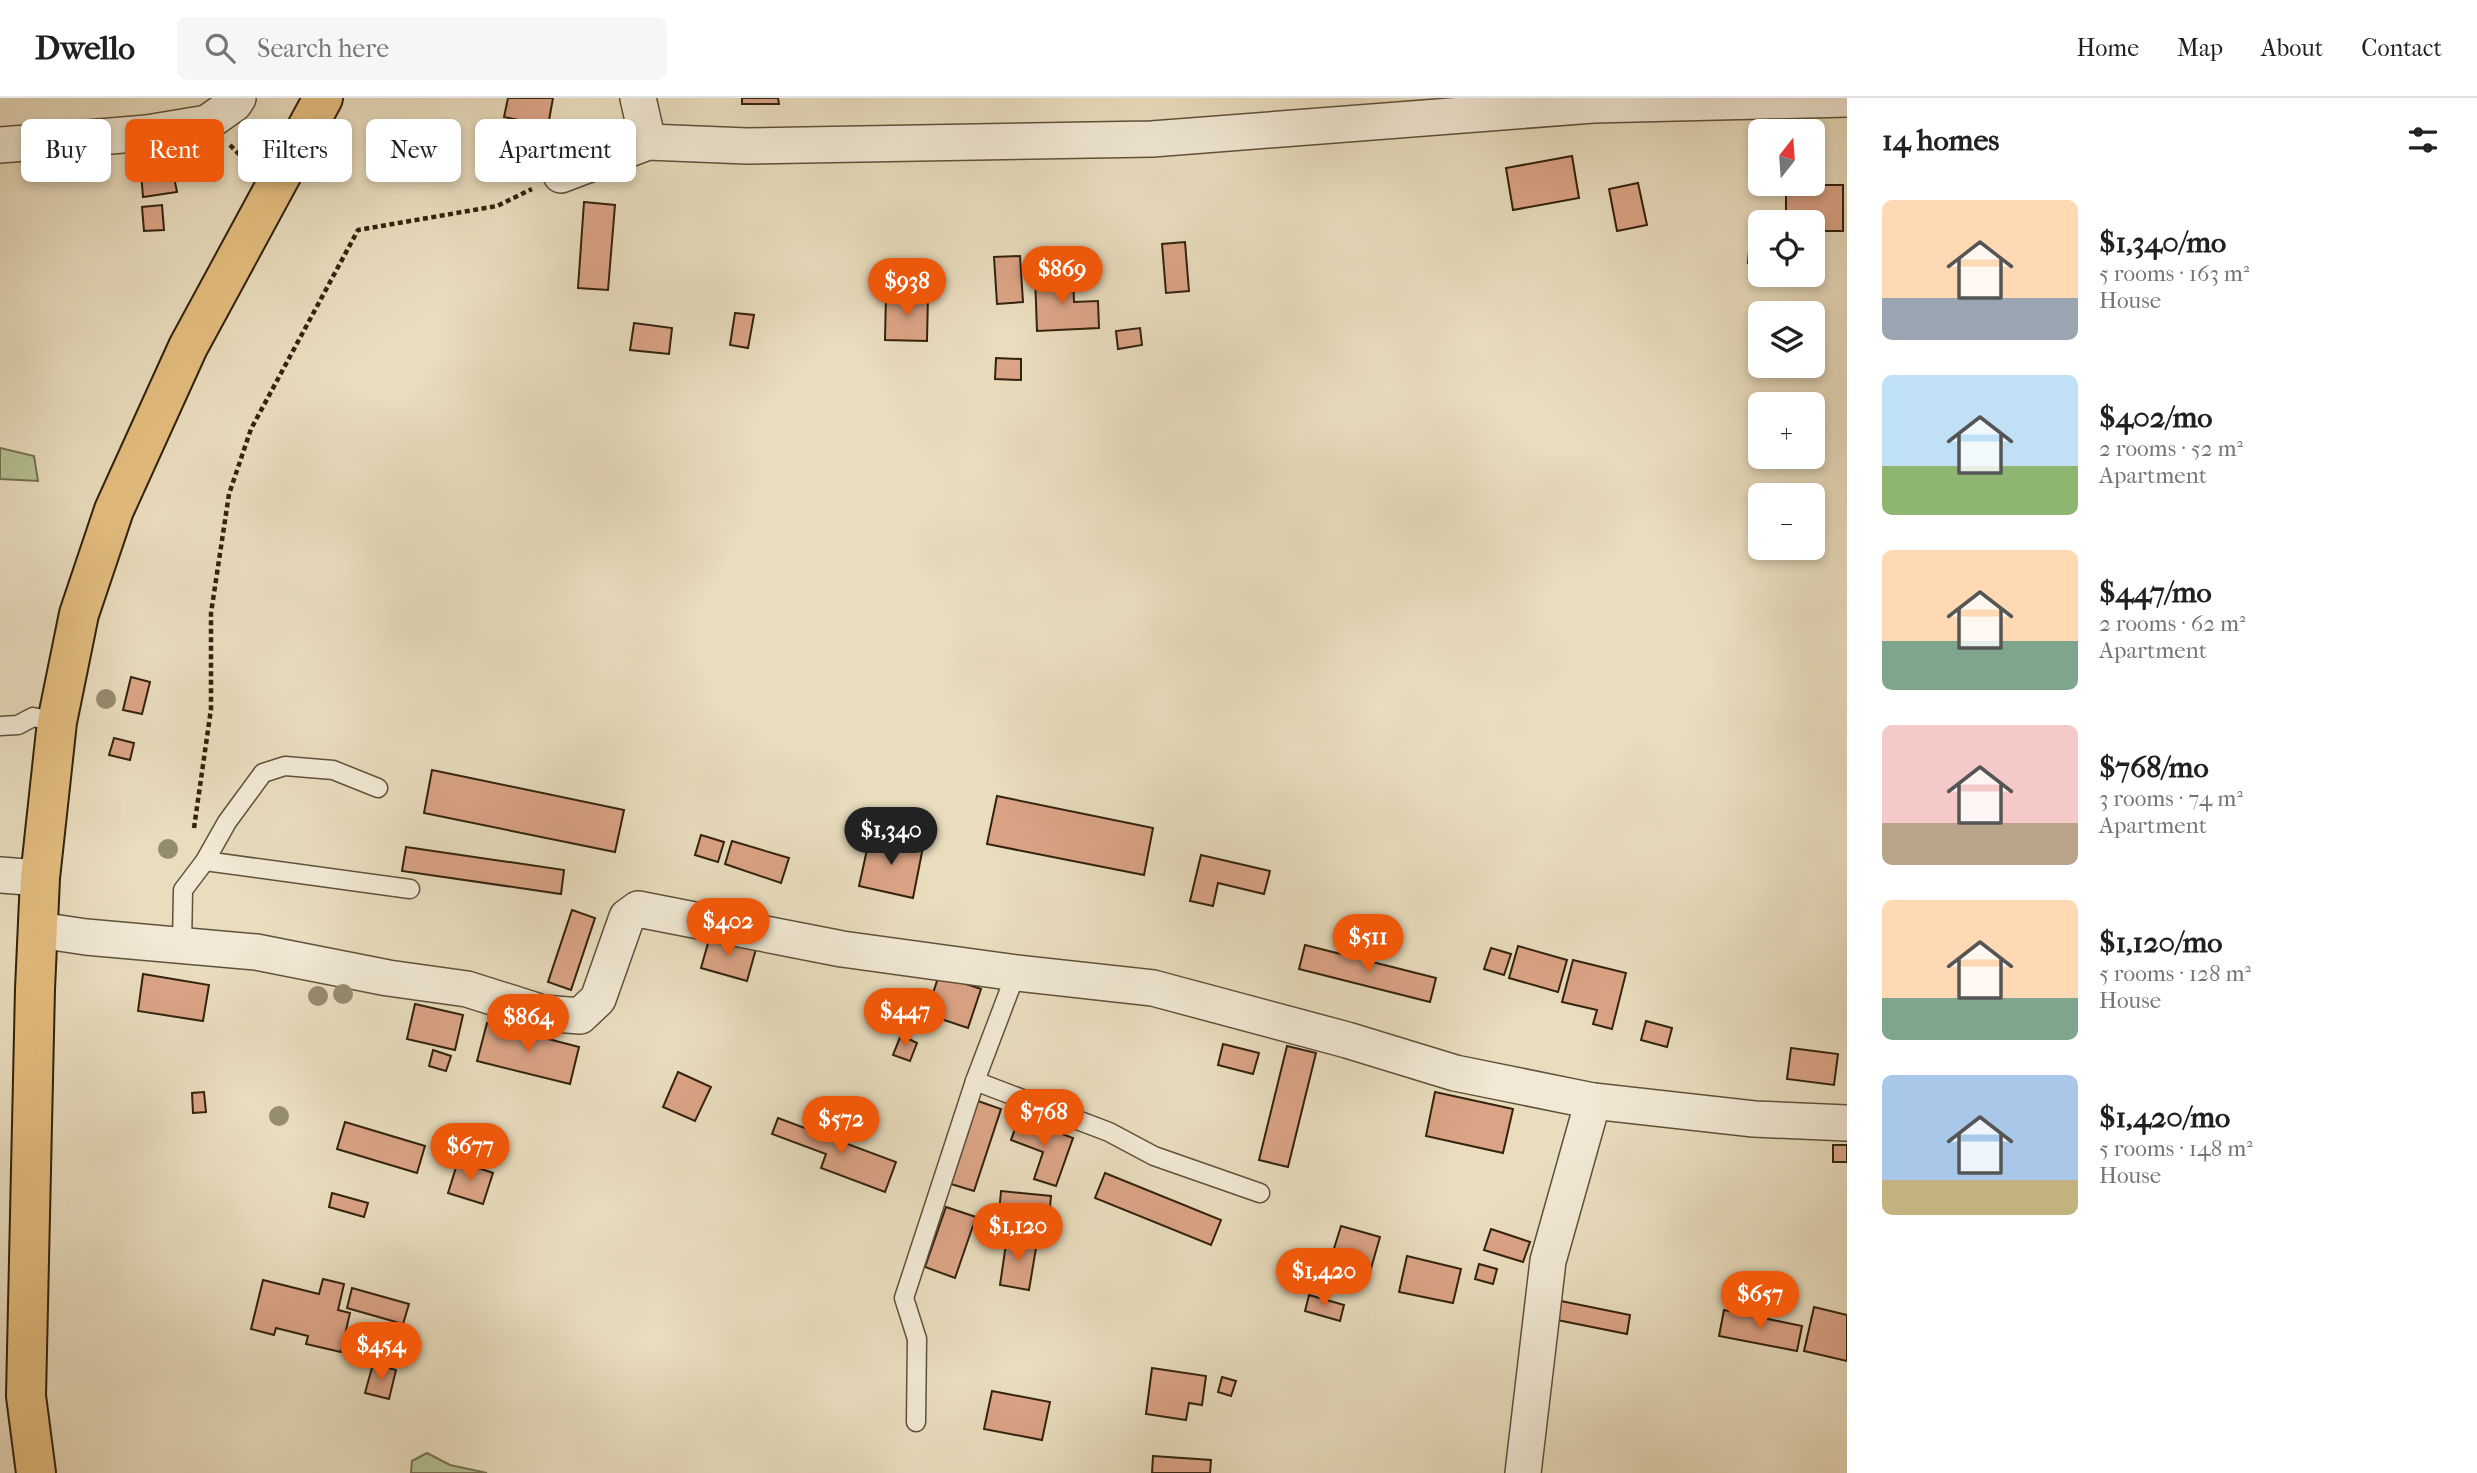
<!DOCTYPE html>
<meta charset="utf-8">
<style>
:root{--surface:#fff;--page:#f6f6f6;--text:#202124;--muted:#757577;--line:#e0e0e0;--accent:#ea580c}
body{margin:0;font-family:"IM FELL French Canon",serif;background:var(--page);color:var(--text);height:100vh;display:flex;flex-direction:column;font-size:26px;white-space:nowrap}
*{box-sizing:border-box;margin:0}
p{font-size:23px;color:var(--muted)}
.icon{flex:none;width:38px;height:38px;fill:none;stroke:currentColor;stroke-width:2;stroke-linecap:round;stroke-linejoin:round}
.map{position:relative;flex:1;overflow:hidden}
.drawer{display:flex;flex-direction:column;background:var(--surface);width:630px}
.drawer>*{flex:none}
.top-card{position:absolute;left:21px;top:21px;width:665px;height:63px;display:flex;gap:14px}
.needle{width:46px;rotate:17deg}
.tools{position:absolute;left:1748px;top:21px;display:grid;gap:14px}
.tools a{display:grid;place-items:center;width:77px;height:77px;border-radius:10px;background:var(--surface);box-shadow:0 4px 10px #0003;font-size:35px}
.price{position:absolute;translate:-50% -60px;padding:0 16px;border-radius:24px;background:var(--accent);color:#fff;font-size:23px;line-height:46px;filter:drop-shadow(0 2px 4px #0008)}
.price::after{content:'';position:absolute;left:50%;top:42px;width:21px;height:16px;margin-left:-10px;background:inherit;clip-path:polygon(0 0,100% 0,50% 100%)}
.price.on{background:#222;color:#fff}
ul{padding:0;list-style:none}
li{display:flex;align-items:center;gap:21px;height:175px;padding:0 35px}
li span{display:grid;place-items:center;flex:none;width:196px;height:140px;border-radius:10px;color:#555}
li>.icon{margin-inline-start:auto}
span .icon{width:84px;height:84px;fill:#fffc;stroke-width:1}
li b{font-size:30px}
h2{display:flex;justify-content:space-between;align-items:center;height:84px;padding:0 35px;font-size:30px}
.tag{padding:0 24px;border-radius:10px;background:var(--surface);box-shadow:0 4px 10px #0003;font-size:24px;line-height:63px}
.tag.on{background:var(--accent);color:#fff}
header{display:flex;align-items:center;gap:42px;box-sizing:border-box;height:98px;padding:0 35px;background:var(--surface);border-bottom:2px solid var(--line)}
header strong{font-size:33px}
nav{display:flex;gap:38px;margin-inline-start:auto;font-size:24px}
.search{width:490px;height:63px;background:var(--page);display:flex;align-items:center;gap:18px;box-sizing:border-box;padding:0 24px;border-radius:10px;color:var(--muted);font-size:26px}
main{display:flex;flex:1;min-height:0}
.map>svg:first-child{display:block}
.green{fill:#b5c193;stroke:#747250;stroke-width:2}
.building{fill:#dba486;stroke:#32220e;stroke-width:2}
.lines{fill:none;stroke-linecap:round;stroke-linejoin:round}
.service-casing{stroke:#60513a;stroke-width:21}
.minor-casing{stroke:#60513a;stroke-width:38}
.primary-casing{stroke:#32220e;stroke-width:42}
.path{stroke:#32220e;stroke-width:4.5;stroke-dasharray:5 3.5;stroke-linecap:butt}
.service{stroke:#f1e9d5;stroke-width:18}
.minor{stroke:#f1e9d5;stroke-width:35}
.primary{stroke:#e4be7f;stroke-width:38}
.tree{fill:#968c6f}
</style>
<header>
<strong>Dwello</strong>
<div class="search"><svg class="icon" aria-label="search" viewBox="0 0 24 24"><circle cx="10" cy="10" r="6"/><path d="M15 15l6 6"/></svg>Search here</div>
<nav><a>Home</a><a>Map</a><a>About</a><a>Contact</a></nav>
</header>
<main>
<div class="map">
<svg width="1847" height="1375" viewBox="0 0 1847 1375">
<rect width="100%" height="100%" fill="#e9ddbe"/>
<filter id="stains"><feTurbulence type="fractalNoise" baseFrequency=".00286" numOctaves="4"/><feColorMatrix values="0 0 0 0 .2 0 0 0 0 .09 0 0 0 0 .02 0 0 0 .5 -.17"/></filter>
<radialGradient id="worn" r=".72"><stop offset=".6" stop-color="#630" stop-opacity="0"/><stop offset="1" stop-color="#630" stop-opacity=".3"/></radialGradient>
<g class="green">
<polygon points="0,350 34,358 38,383 0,381"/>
<polygon points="427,1355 450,1367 487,1375 411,1375 412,1363"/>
</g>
<g class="building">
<polygon points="508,0 553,0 548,28 504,19"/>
<polygon points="742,0 778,0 779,6 742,6"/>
<polygon points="1572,58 1579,100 1513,112 1506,70"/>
<polygon points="172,69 177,94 143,99 141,73"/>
<polygon points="1638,85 1647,127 1617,133 1609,91"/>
<polygon points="1786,87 1843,87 1843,133 1813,133 1813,124 1786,124"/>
<polygon points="584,104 615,107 608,192 578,190"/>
<polygon points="162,107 164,132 144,133 142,109"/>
<polygon points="1750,141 1760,143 1760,166 1748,165"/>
<polygon points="1185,144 1189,193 1166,195 1162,146"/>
<polygon points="1020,158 1023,204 997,206 994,159"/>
<polygon points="1073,176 1074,204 1098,203 1099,230 1037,233 1035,178"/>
<polygon points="886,196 928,197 927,243 885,242"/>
<polygon points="735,215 754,217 748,250 730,247"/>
<polygon points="634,225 672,230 669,256 630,252"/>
<polygon points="1140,230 1142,247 1118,251 1116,233"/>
<polygon points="996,260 1021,261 1021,282 995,281"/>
<polygon points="131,579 150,584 142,616 123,612"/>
<polygon points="114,640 134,645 130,662 109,657"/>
<polygon points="432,672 624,712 615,754 424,715"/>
<polygon points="997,698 1153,730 1144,777 987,746"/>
<polygon points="701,737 724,744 718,764 695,757"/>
<polygon points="870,738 923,749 913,800 859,788"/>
<polygon points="732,743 789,760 781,785 725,766"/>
<polygon points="406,749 564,772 561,796 402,773"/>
<polygon points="1201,757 1270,773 1264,796 1218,785 1213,808 1190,803"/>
<polygon points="572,812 595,820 571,892 548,884"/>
<polygon points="710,838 756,851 747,883 701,870"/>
<polygon points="1305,847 1436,880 1430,904 1299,871"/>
<polygon points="1518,848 1567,862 1558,894 1509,880"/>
<polygon points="1491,850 1511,856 1504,877 1484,871"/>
<polygon points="1573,862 1626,875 1612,931 1593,926 1597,912 1562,904"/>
<polygon points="143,876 209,887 203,923 138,913"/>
<polygon points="939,877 981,891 968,930 926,916"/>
<polygon points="415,906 463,917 455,952 407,941"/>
<polygon points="1646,923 1672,930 1667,949 1641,942"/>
<polygon points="487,925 579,949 570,986 477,963"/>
<polygon points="901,937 917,945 910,963 893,957"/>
<polygon points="1223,946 1259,955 1253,976 1218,967"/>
<polygon points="1287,948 1316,955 1288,1069 1259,1062"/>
<polygon points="1791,950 1838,956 1834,987 1787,981"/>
<polygon points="433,952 451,958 446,973 429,968"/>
<polygon points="678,974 711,989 695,1023 663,1009"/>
<polygon points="204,994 206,1014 193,1015 192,995"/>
<polygon points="1435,994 1513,1011 1503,1055 1426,1038"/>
<polygon points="978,1003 1001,1011 974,1093 951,1086"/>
<polygon points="778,1020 896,1064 885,1094 821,1070 826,1056 772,1036"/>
<polygon points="1019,1020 1073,1040 1056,1088 1034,1081 1043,1054 1011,1042"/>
<polygon points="345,1024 425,1048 417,1075 337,1051"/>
<rect x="1833" y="1047" width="14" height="17"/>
<polygon points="458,1063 493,1075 483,1106 448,1095"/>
<polygon points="1105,1075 1221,1122 1211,1147 1095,1100"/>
<polygon points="1001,1093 1051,1098 1048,1131 998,1126"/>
<polygon points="332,1095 368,1105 364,1119 329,1109"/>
<polygon points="946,1109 976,1119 955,1180 925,1169"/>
<polygon points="1341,1128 1380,1139 1368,1181 1328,1170"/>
<polygon points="1491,1131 1530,1144 1523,1164 1484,1152"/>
<polygon points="1007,1139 1037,1144 1029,1192 1000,1187"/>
<polygon points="1407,1158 1461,1171 1453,1205 1399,1194"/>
<polygon points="1479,1166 1497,1171 1493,1186 1475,1181"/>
<polygon points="323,1181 344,1186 338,1212 350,1215 341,1254 306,1246 308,1238 276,1230 274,1237 251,1231 263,1182 319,1196"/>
<polygon points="352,1190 409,1206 403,1226 347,1210"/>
<polygon points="1309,1197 1344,1207 1340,1223 1305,1213"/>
<polygon points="1556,1202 1630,1217 1627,1236 1552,1221"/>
<polygon points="1814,1209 1847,1217 1847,1263 1804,1253"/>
<polygon points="1724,1212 1802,1228 1797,1253 1719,1238"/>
<polygon points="373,1266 396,1272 389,1301 365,1295"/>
<polygon points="1152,1270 1206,1278 1202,1307 1189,1305 1186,1322 1146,1316"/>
<polygon points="1222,1279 1236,1283 1231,1298 1218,1294"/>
<polygon points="992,1293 1050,1304 1042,1342 984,1331"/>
<polygon points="1153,1358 1211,1362 1210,1375 1152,1375"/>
</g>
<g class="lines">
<defs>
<g id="service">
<polyline points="0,628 18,627 33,619 57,624"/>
<polyline points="205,763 410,791"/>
<polyline points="182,847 183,792 205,763 227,724 263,675 285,668 333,672 378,690"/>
<polyline points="975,983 1109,1034 1154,1058 1260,1095"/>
<polyline points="916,1324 917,1241 904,1200 975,983 1016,875"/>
</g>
<g id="minor">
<polyline points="638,0 648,44"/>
<polyline points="0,47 147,35 207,25 234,6 238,0"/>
<polyline points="561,77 648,44 747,48 1152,41 1593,7 1847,1"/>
<polyline points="0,777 40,780"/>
<polyline points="39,832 86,839 256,854 388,880 467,891 543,915 580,918 598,901 627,819 638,811 842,851 1016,875 1153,890 1347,942 1455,975 1593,1003 1754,1021 1847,1025"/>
<polyline points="1523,1375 1548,1163 1593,1003"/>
</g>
<polyline id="primary" points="36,1375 26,1298 35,891 40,780 57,624 79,516 114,412 188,249 323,0"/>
</defs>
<use href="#service" class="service-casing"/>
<use href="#minor" class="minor-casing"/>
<use href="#primary" class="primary-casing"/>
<g class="path">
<polyline points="230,47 249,66"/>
<polyline points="194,730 211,611 211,515 229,396 251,331 358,132 497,108 532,91"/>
</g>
<use href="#service" class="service"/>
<use href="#minor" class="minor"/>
<use href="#primary" class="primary"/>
</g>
<g class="tree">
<circle cx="106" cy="601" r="10"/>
<circle cx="168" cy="751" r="10"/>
<circle cx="343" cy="896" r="10"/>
<circle cx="318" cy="898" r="10"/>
<circle cx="279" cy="1018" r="10"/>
</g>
<rect width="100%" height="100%" filter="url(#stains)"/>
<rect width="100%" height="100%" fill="url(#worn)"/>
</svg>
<div class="tools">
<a><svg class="needle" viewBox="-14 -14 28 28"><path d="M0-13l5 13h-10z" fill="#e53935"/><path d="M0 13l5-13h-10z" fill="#757577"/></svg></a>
<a><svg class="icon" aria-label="locate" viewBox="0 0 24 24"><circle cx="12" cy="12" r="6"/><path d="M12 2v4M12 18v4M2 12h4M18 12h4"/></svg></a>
<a><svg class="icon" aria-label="layers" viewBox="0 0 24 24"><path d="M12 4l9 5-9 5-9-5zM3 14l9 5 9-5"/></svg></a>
<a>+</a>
<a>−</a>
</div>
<b class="price" style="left:1062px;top:208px">$869</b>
<b class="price" style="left:907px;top:220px">$938</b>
<b class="price on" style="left:891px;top:769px">$1,340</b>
<b class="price" style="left:728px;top:860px">$402</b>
<b class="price" style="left:1368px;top:876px">$511</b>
<b class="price" style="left:905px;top:950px">$447</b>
<b class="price" style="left:528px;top:956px">$864</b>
<b class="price" style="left:1044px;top:1051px">$768</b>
<b class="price" style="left:841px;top:1058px">$572</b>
<b class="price" style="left:470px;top:1085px">$677</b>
<b class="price" style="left:1018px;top:1165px">$1,120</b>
<b class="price" style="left:1324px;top:1210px">$1,420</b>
<b class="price" style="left:1760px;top:1233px">$657</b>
<b class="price" style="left:381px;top:1284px">$454</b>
<div class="top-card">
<a class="tag">Buy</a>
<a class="tag on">Rent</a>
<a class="tag">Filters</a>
<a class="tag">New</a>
<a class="tag">Apartment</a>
</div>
</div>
<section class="drawer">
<h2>14 homes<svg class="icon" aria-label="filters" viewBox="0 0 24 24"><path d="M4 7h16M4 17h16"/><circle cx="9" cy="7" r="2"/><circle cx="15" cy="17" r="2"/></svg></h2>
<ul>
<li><span style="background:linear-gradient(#ffd9b3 70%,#9aa5b1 0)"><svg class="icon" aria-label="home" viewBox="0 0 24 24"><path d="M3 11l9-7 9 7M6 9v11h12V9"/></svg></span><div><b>$1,340/mo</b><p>5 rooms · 163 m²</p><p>House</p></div></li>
<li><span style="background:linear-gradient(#bfe0f5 65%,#8fb573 0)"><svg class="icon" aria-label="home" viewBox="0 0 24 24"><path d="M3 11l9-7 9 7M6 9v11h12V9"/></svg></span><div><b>$402/mo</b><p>2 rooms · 52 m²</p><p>Apartment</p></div></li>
<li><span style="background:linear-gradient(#ffd9b3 65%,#7fa58c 0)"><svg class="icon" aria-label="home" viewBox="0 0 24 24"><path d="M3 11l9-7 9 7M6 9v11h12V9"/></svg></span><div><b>$447/mo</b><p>2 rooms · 62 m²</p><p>Apartment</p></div></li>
<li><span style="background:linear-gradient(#f6c9c9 70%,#b9a48a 0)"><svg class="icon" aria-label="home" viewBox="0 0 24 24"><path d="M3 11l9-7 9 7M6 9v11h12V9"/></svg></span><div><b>$768/mo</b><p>3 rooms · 74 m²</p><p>Apartment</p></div></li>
<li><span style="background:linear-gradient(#ffd9b3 70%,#7fa58c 0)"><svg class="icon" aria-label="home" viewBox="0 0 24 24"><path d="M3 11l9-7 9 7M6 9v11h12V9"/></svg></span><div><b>$1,120/mo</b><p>5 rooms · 128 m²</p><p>House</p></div></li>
<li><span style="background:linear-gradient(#a9c7e8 75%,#c2b280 0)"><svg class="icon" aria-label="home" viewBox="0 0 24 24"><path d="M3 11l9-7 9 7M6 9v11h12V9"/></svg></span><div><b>$1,420/mo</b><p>5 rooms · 148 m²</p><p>House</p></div></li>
</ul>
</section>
</main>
